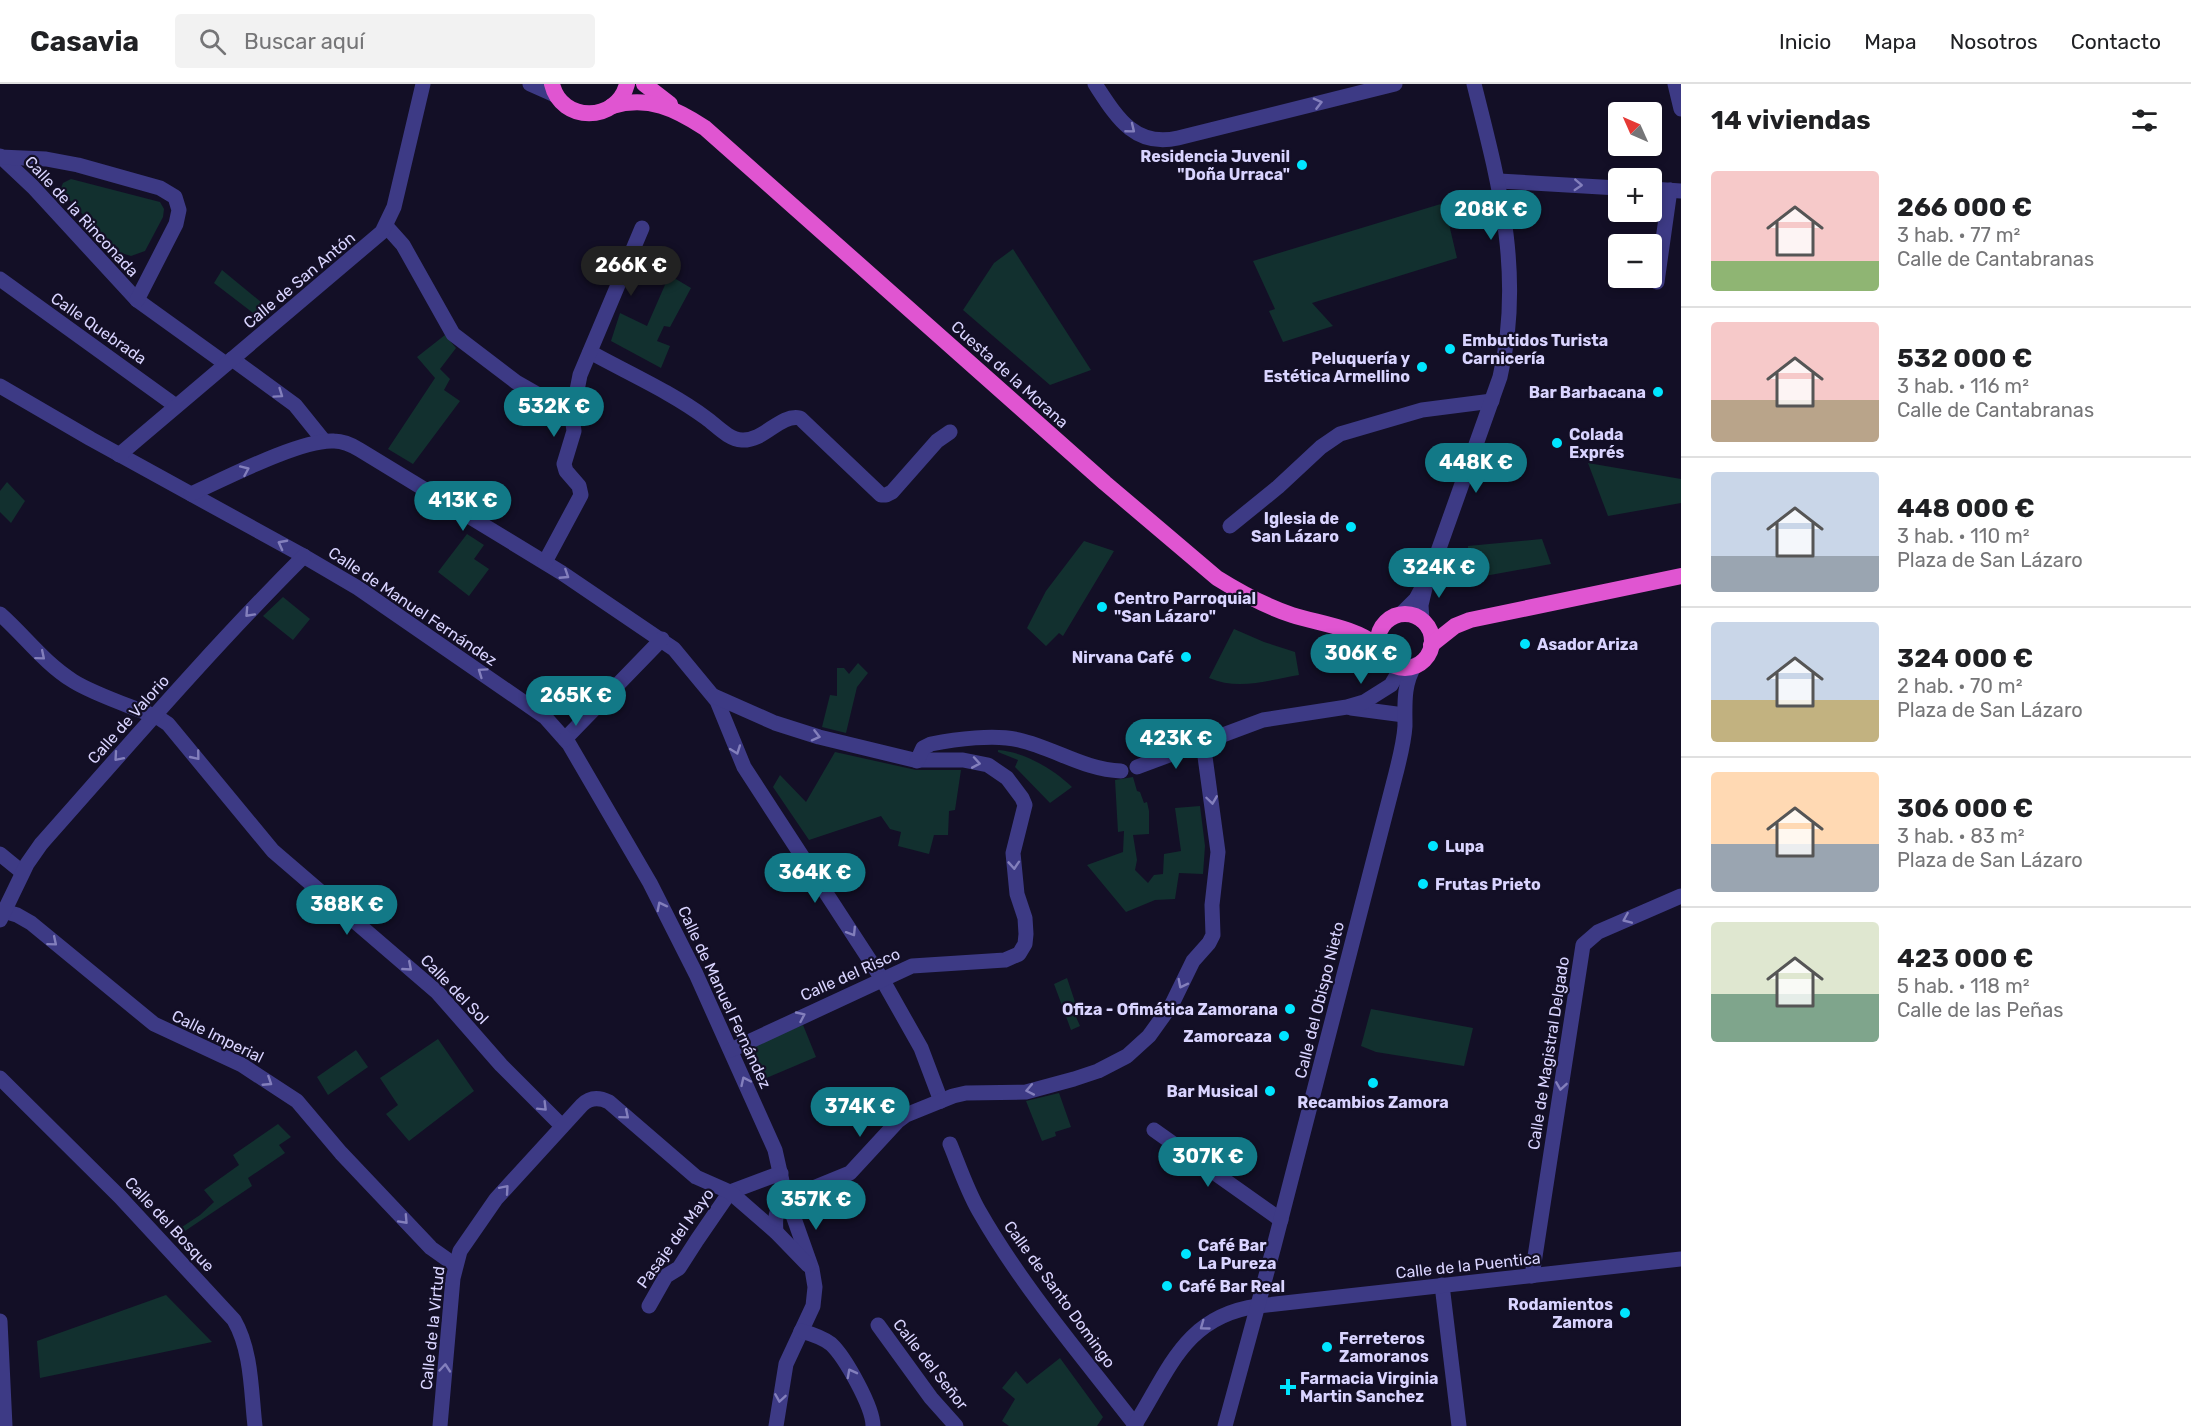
<!DOCTYPE html>
<html lang="es">
<meta charset="utf-8">
<style>
:root{--surface:#fff;--page:#f2f2f2;--text:#202124;--muted:#757577;--line:#e0e0e0;--accent:#127987}
body{margin:0;font-family:Rubik,sans-serif;background:var(--page);color:var(--text);height:100vh;display:flex;flex-direction:column;font-size:22px;white-space:nowrap}
*{box-sizing:border-box;margin:0}
p{font-size:20px;color:var(--muted)}
.icon{flex:none;width:33px;height:33px;fill:none;stroke:currentColor;stroke-width:2;stroke-linecap:round;stroke-linejoin:round}
.map{position:relative;flex:1;overflow:hidden}
.sheet{display:flex;flex-direction:column;background:var(--surface);width:510px}
.sheet>*{flex:none}
.needle{width:39px;rotate:315deg}
.tools{position:absolute;left:1608px;top:18px;display:grid;gap:12px}
.tools a{display:grid;place-items:center;width:54px;height:54px;border-radius:6px;background:var(--surface);box-shadow:0 3px 9px #0003;font-size:30px}
.price{position:absolute;translate:-50% -51px;padding:0 14px;border-radius:21px;background:var(--accent);color:#fff;font-size:20px;line-height:39px;filter:drop-shadow(0 2px 3px #0008)}
.price::after{content:'';position:absolute;left:50%;top:36px;width:18px;height:14px;margin-left:-9px;background:inherit;clip-path:polygon(0 0,100% 0,50% 100%)}
.price.selected{background:#222;color:#fff}
ul{padding:0;list-style:none}
li{display:flex;align-items:center;gap:18px;height:150px;padding:0 30px}
li+li{border-top:2px solid var(--line)}
li span{display:grid;place-items:center;flex:none;width:168px;height:120px;border-radius:6px;color:#555}
li>.icon{margin-inline-start:auto}
span .icon{width:72px;height:72px;fill:#fffc;stroke-width:1}
li b{font-size:26px}
h2{display:flex;justify-content:space-between;align-items:center;height:72px;padding:0 30px;font-size:26px}
header{display:flex;align-items:center;gap:36px;box-sizing:border-box;height:84px;padding:0 30px;background:var(--surface);border-bottom:2px solid var(--line)}
header strong{font-size:28px}
nav{display:flex;gap:33px;margin-inline-start:auto;font-size:21px}
.search{width:420px;height:54px;background:var(--page);display:flex;align-items:center;gap:15px;box-sizing:border-box;padding:0 21px;border-radius:6px;color:var(--muted);font-size:22px}
main{display:flex;flex:1;min-height:0}
.map>svg:first-child{display:block}
.green{fill:#12302f}
.lines{fill:none;stroke-linecap:round;stroke-linejoin:round}
.minor{stroke:#3d3a85;stroke-width:15}
.tertiary{stroke:#3d3a85;stroke-width:15}
.trunk{stroke:#e055d1;stroke-width:16}
.oneway{stroke:#837fbc}
.poi-dot{fill:#00e5ff;stroke:#130f26;stroke-width:2}
.labels{text-anchor:middle;stroke-width:4.5;stroke-linejoin:round;paint-order:stroke}
.poi-label{font-size:16px;font-weight:bold;fill:#d9d4ff;stroke:#130f26;text-anchor:start}
.street-label{font-size:16px;fill:#d9d4ff;stroke:#130f26}
</style>
<header>
<strong>Casavia</strong>
<div class="search"><svg class="icon" aria-label="search" viewBox="0 0 24 24"><circle cx="10" cy="10" r="6"/><path d="M15 15l6 6"/></svg>Buscar aquí</div>
<nav><a>Inicio</a><a>Mapa</a><a>Nosotros</a><a>Contacto</a></nav>
</header>
<main>
<div class="map">
<svg width="1681" height="1342" viewBox="0 0 1681 1342">
<rect width="100%" height="100%" fill="#130f26"/>
<g class="green">
<polygon points="71,95 160,118 164,125 163,133 145,167 131,172 118,168 63,109 61,104 63,99"/>
<polygon points="1444,119 1457,174 1312,219 1333,242 1283,258 1269,227 1275,225 1253,177"/>
<polygon points="1013,165 1091,286 1050,301 963,226 994,179"/>
<polygon points="642,175 691,204 670,243 664,242 657,257 670,262 661,284 611,257 620,229 647,242 668,194 641,177"/>
<polygon points="222,186 267,223 257,232 214,199"/>
<polygon points="445,251 456,264 440,285 450,295 444,306 460,317 413,380 388,365 435,294 417,273"/>
<polygon points="1588,379 1681,395 1681,419 1608,432"/>
<polygon points="7,398 25,417 11,439 0,428 0,407"/>
<polygon points="467,450 484,461 474,475 489,485 469,512 438,488"/>
<polygon points="1542,455 1551,480 1468,495 1468,462"/>
<polygon points="1084,457 1114,467 1063,552 1059,549 1046,562 1027,544 1046,507"/>
<polygon points="283,513 310,535 293,556 263,532"/>
<path d="M1234,545L1264,558L1295,568L1299,591C1268,596 1239,607 1209,594Z"/>
<polygon points="858,579 868,589 857,603 846,649 822,643 830,611 837,612 837,584 844,584 849,590"/>
<path d="M998,666C1025,668 1053,685 1072,703L1050,719L1015,683L1018,676L998,668Z"/>
<polygon points="835,668 916,686 961,686 955,726 949,727 948,751 934,751 929,770 898,762 901,748 890,745 881,732 809,756 773,703 780,691 806,718"/>
<polygon points="1133,693 1137,707 1140,708 1144,719 1147,718 1149,727 1149,750 1133,751 1137,776 1135,786 1148,799 1154,791 1163,790 1164,770 1181,767 1175,724 1200,722 1205,762 1203,790 1179,789 1175,815 1155,816 1126,828 1087,781 1123,768 1124,747 1118,748 1115,696"/>
<polygon points="1067,894 1077,924 1073,926 1080,942 1071,946 1054,900"/>
<polygon points="1371,925 1473,944 1464,982 1376,968 1361,962"/>
<polygon points="803,941 816,973 764,995 751,962"/>
<polygon points="438,955 474,1007 409,1057 386,1030 398,1021 380,994"/>
<polygon points="356,966 368,983 328,1011 317,993"/>
<polygon points="1059,1009 1071,1043 1055,1048 1056,1052 1042,1057 1026,1017"/>
<polygon points="278,1040 291,1053 279,1061 285,1069 248,1094 252,1102 185,1147 182,1143 200,1131 214,1118 204,1106 239,1081 233,1071"/>
<polygon points="166,1211 212,1258 40,1294 37,1257"/>
<polygon points="1060,1274 1103,1333 1097,1342 1009,1342 1002,1337 1015,1315 1002,1304 1016,1287 1027,1300"/>
</g>
<g class="lines">
<g class="minor">
<path d="M1095,0C1116,32 1134,64 1178,54L1395,0"/>
<polyline points="1675,0 1681,25"/>
<polyline points="0,72 33,103 137,216 226,280"/>
<polyline points="0,73 46,75 78,81 160,104 175,113 179,126 176,140 137,216"/>
<polyline points="1499,97 1618,104"/>
<polyline points="1652,105 1681,107"/>
<polyline points="386,142 403,161 453,250 516,298 572,330"/>
<polyline points="0,195 176,322"/>
<polyline points="1657,198 1670,106"/>
<path d="M590,268C628,289 671,308 706,334C717,342 728,355 742,356C765,357 779,330 800,334L881,411H886L892,408L937,357L950,348"/>
<polyline points="232,275 295,321 324,357"/>
<polyline points="0,302 91,355 300,470 358,504 545,633 569,660 650,799 696,890 775,1066 784,1106 812,1185 815,1203 813,1222 786,1280 776,1342"/>
<polyline points="119,371 382,148 394,123 423,0"/>
<path d="M191,410C224,395 301,355 334,357C343,357 352,361 360,366L562,489L674,565L717,617L744,683L882,895L921,964L941,1017"/>
<polyline points="1230,442 1278,403 1321,363 1340,350 1422,326 1492,317"/>
<polyline points="545,478 581,411 579,402 566,387 564,380 574,347 572,332 580,291 642,144"/>
<path d="M0,530C25,552 44,579 73,597C95,611 134,623 159,634L168,640L273,767L437,908L501,981L562,1042"/>
<path d="M1401,530L1416,515L1431,487L1500,293C1524,190 1499,99 1474,0"/>
<polyline points="1422,537 1421,521 1425,504"/>
<polyline points="714,612 775,639 819,653 914,676 963,676 988,681 1007,694 1022,714 1025,721 1013,769 1017,810 1025,834 1026,850 1025,860 1019,870 1005,876 912,882 731,966"/>
<polyline points="1351,624 1404,631"/>
<polyline points="565,655 662,555"/>
<path d="M917,677L923,664L931,660C956,655 995,650 1019,656C1054,664 1085,686 1121,687"/>
<polyline points="1137,683 1263,636 1347,623 1364,618 1391,601 1398,589"/>
<polyline points="0,770 22,788"/>
<polyline points="0,826 17,831 31,839 154,940 242,981 297,1017 341,1069 431,1164 455,1181"/>
<path d="M0,836L27,780L41,760C127,663 212,564 304,472"/>
<path d="M0,994L120,1113L234,1236C252,1267 251,1308 255,1342"/>
<polyline points="1154,1046 1281,1136"/>
<path d="M950,1060C959,1082 967,1106 979,1127C1023,1204 1082,1272 1136,1342"/>
<polyline points="730,1108 781,1089"/>
<path d="M776,1148C775,1136 775,1126 784,1116L850,1089L898,1037L906,1031L953,1012L966,1009L1026,1008L1074,995L1098,987L1127,972L1149,952L1172,920L1193,877L1209,859L1213,851L1212,821L1218,768L1203,658"/>
<polyline points="1532,1192 1583,861 1598,848 1681,812"/>
<polyline points="1442,1201 1459,1342"/>
<polyline points="649,1222 666,1192 679,1184 697,1156 730,1108"/>
<polyline points="0,1237 5,1342"/>
<polyline points="878,1241 931,1314 956,1342"/>
<path d="M801,1247C812,1250 822,1253 831,1260C845,1273 873,1323 873,1342"/>
<path d="M440,1342L453,1194L460,1167L496,1115L582,1021C590,1013 599,1013 609,1018L696,1093L730,1108L776,1148L808,1181"/>
<path d="M1134,1342C1169,1287 1184,1232 1258,1222L1681,1175"/>
<path d="M1225,1342L1274,1162L1396,689C1400,673 1404,658 1405,642C1405,620 1403,601 1415,581"/>
</g>
<polyline class="tertiary" points="530,0 557,12"/>
<g class="trunk">
<path d="M552,0C561,39 617,39 627,0"/>
<polyline points="644,0 670,20"/>
<path d="M612,22C648,11 676,25 705,44L1105,399L1217,494C1241,509 1265,522 1292,531C1321,540 1353,543 1378,562"/>
<circle cx="1405" cy="557" r="27"/>
<polyline points="1431,561 1455,542 1470,536 1681,492"/>
</g>
</g>
<defs><path id="oneway-chevron" d="M-2-3.5L2.5 0L-2 3.5" fill="none" stroke-width="1.6" stroke-linecap="round" stroke-linejoin="round" transform="scale(1.5)"/></defs>
<g class="oneway">
<use href="#oneway-chevron" transform="translate(1318 19) rotate(-14)"/>
<use href="#oneway-chevron" transform="translate(1131 45) rotate(39)"/>
<use href="#oneway-chevron" transform="translate(1578 101) rotate(3)"/>
<use href="#oneway-chevron" transform="translate(279 310) rotate(35)"/>
<use href="#oneway-chevron" transform="translate(245 386) rotate(-24)"/>
<use href="#oneway-chevron" transform="translate(282 460) rotate(-152)"/>
<use href="#oneway-chevron" transform="translate(565 491) rotate(33)"/>
<use href="#oneway-chevron" transform="translate(249 529) rotate(133)"/>
<use href="#oneway-chevron" transform="translate(41 572) rotate(40)"/>
<use href="#oneway-chevron" transform="translate(482 588) rotate(-145)"/>
<use href="#oneway-chevron" transform="translate(816 652) rotate(14)"/>
<use href="#oneway-chevron" transform="translate(736 666) rotate(70)"/>
<use href="#oneway-chevron" transform="translate(196 672) rotate(51)"/>
<use href="#oneway-chevron" transform="translate(118 673) rotate(131)"/>
<use href="#oneway-chevron" transform="translate(976 679) rotate(10)"/>
<use href="#oneway-chevron" transform="translate(1212 716) rotate(82)"/>
<use href="#oneway-chevron" transform="translate(1014 781) rotate(86)"/>
<use href="#oneway-chevron" transform="translate(661 822) rotate(-117)"/>
<use href="#oneway-chevron" transform="translate(1627 835) rotate(157)"/>
<use href="#oneway-chevron" transform="translate(852 848) rotate(58)"/>
<use href="#oneway-chevron" transform="translate(53 858) rotate(40)"/>
<use href="#oneway-chevron" transform="translate(408 883) rotate(41)"/>
<use href="#oneway-chevron" transform="translate(1182 900) rotate(117)"/>
<use href="#oneway-chevron" transform="translate(801 932) rotate(-25)"/>
<use href="#oneway-chevron" transform="translate(745 997) rotate(-115)"/>
<use href="#oneway-chevron" transform="translate(268 998) rotate(33)"/>
<use href="#oneway-chevron" transform="translate(1561 1002) rotate(99)"/>
<use href="#oneway-chevron" transform="translate(1030 1006) rotate(169)"/>
<use href="#oneway-chevron" transform="translate(543 1023) rotate(45)"/>
<use href="#oneway-chevron" transform="translate(625 1031) rotate(40)"/>
<use href="#oneway-chevron" transform="translate(505 1105) rotate(-49)"/>
<use href="#oneway-chevron" transform="translate(404 1136) rotate(47)"/>
<use href="#oneway-chevron" transform="translate(1204 1242) rotate(144)"/>
<use href="#oneway-chevron" transform="translate(445 1284) rotate(-85)"/>
<use href="#oneway-chevron" transform="translate(851 1289) rotate(-118)"/>
<use href="#oneway-chevron" transform="translate(780 1314) rotate(99)"/>
</g>
<g class="poi-dot">
<circle cx="1302" cy="81" r="6"/>
<circle cx="1450" cy="265" r="6"/>
<circle cx="1422" cy="283" r="6"/>
<circle cx="1658" cy="308" r="6"/>
<circle cx="1557" cy="359" r="6"/>
<circle cx="1351" cy="443" r="6"/>
<circle cx="1102" cy="523" r="6"/>
<circle cx="1525" cy="560" r="6"/>
<circle cx="1186" cy="573" r="6"/>
<circle cx="1433" cy="762" r="6"/>
<circle cx="1423" cy="800" r="6"/>
<circle cx="1290" cy="925" r="6"/>
<circle cx="1284" cy="952" r="6"/>
<circle cx="1373" cy="999" r="6"/>
<circle cx="1270" cy="1007" r="6"/>
<circle cx="1186" cy="1170" r="6"/>
<circle cx="1167" cy="1202" r="6"/>
<circle cx="1625" cy="1229" r="6"/>
<circle cx="1327" cy="1263" r="6"/>
<path d="M1285 1294h6v6h6v6h-6v6h-6v-6h-6v-6h6z"/>
</g>
<g class="labels">
<g class="poi-label">
<text x="1290" y="78" text-anchor="end">Residencia Juvenil<tspan x="1290" dy="18">"Doña Urraca"</tspan></text>
<text x="1462" y="262">Embutidos Turista<tspan x="1462" dy="18">Carnicería</tspan></text>
<text x="1410" y="280" text-anchor="end">Peluquería y<tspan x="1410" dy="18">Estética Armellino</tspan></text>
<text x="1646" y="314" text-anchor="end">Bar Barbacana</text>
<text x="1569" y="356">Colada<tspan x="1569" dy="18">Exprés</tspan></text>
<text x="1339" y="440" text-anchor="end">Iglesia de<tspan x="1339" dy="18">San Lázaro</tspan></text>
<text x="1114" y="520">Centro Parroquial<tspan x="1114" dy="18">"San Lázaro"</tspan></text>
<text x="1537" y="566">Asador Ariza</text>
<text x="1174" y="579" text-anchor="end">Nirvana Café</text>
<text x="1445" y="768">Lupa</text>
<text x="1435" y="806">Frutas Prieto</text>
<text x="1278" y="931" text-anchor="end">Ofiza - Ofimática Zamorana</text>
<text x="1272" y="958" text-anchor="end">Zamorcaza</text>
<text x="1258" y="1013" text-anchor="end">Bar Musical</text>
<text x="1373" y="1024" text-anchor="middle">Recambios Zamora</text>
<text x="1198" y="1167">Café Bar<tspan x="1198" dy="18">La Pureza</tspan></text>
<text x="1179" y="1208">Café Bar Real</text>
<text x="1613" y="1226" text-anchor="end">Rodamientos<tspan x="1613" dy="18">Zamora</tspan></text>
<text x="1339" y="1260">Ferreteros<tspan x="1339" dy="18">Zamoranos</tspan></text>
<text x="1300" y="1300">Farmacia Virginia<tspan x="1300" dy="18">Martin Sanchez</tspan></text>
</g>
<g class="street-label">
<text transform="translate(82 132) rotate(47)" y="6">Calle de la Rinconada</text>
<text transform="translate(299 196) rotate(-40)" y="6">Calle de San Antón</text>
<text transform="translate(99 244) rotate(35)" y="6">Calle Quebrada</text>
<text transform="translate(1010 290) rotate(42)" y="6">Cuesta de la Morana</text>
<text transform="translate(413 522) rotate(34)" y="6">Calle de Manuel Fernández</text>
<text transform="translate(128 635) rotate(-48)" y="6">Calle de Valorio</text>
<text transform="translate(850 890) rotate(-24)" y="6">Calle del Risco</text>
<text transform="translate(455 905) rotate(46)" y="6">Calle del Sol</text>
<text transform="translate(725 913) rotate(65)" y="6">Calle de Manuel Fernández</text>
<text transform="translate(1319 916) rotate(-76)" y="6">Calle del Obispo Nieto</text>
<text transform="translate(218 952) rotate(26)" y="6">Calle Imperial</text>
<text transform="translate(1548 969) rotate(-81)" y="6">Calle de Magistral Delgado</text>
<text transform="translate(170 1140) rotate(47)" y="6">Calle del Bosque</text>
<text transform="translate(675 1154) rotate(-54)" y="6">Pasaje del Mayo</text>
<text transform="translate(1468 1181) rotate(-6)" y="6">Calle de la Puentica</text>
<text transform="translate(1060 1210) rotate(54)" y="6">Calle de Santo Domingo</text>
<text transform="translate(432 1244) rotate(-84)" y="6">Calle de la Virtud</text>
<text transform="translate(931 1280) rotate(52)" y="6">Calle del Señor</text>
</g>
</g>
</svg>
<div class="tools">
<a><svg class="needle" viewBox="-14 -14 28 28"><path d="M0-13l5 13h-10z" fill="#e53935"/><path d="M0 13l5-13h-10z" fill="#757577"/></svg></a>
<a>+</a>
<a>−</a>
</div>
<b class="price" style="left:1491px;top:157px">208K €</b>
<b class="price selected" style="left:631px;top:213px">266K €</b>
<b class="price" style="left:554px;top:354px">532K €</b>
<b class="price" style="left:1476px;top:410px">448K €</b>
<b class="price" style="left:463px;top:448px">413K €</b>
<b class="price" style="left:1439px;top:515px">324K €</b>
<b class="price" style="left:1361px;top:601px">306K €</b>
<b class="price" style="left:576px;top:643px">265K €</b>
<b class="price" style="left:1176px;top:686px">423K €</b>
<b class="price" style="left:815px;top:820px">364K €</b>
<b class="price" style="left:347px;top:852px">388K €</b>
<b class="price" style="left:860px;top:1054px">374K €</b>
<b class="price" style="left:1208px;top:1104px">307K €</b>
<b class="price" style="left:816px;top:1147px">357K €</b>
</div>
<section class="sheet">
<h2>14 viviendas<svg class="icon" aria-label="filters" viewBox="0 0 24 24"><path d="M4 7h16M4 17h16"/><circle cx="9" cy="7" r="2"/><circle cx="15" cy="17" r="2"/></svg></h2>
<ul>
<li><span style="background:linear-gradient(#f6c9c9 75%,#8fb573 0)"><svg class="icon" aria-label="home" viewBox="0 0 24 24"><path d="M3 11l9-7 9 7M6 9v11h12V9"/></svg></span><div><b>266 000 €</b><p>3 hab. · 77 m²</p><p>Calle de Cantabranas</p></div></li>
<li><span style="background:linear-gradient(#f6c9c9 65%,#b9a48a 0)"><svg class="icon" aria-label="home" viewBox="0 0 24 24"><path d="M3 11l9-7 9 7M6 9v11h12V9"/></svg></span><div><b>532 000 €</b><p>3 hab. · 116 m²</p><p>Calle de Cantabranas</p></div></li>
<li><span style="background:linear-gradient(#c9d6e8 70%,#9aa5b1 0)"><svg class="icon" aria-label="home" viewBox="0 0 24 24"><path d="M3 11l9-7 9 7M6 9v11h12V9"/></svg></span><div><b>448 000 €</b><p>3 hab. · 110 m²</p><p>Plaza de San Lázaro</p></div></li>
<li><span style="background:linear-gradient(#c9d6e8 65%,#c2b280 0)"><svg class="icon" aria-label="home" viewBox="0 0 24 24"><path d="M3 11l9-7 9 7M6 9v11h12V9"/></svg></span><div><b>324 000 €</b><p>2 hab. · 70 m²</p><p>Plaza de San Lázaro</p></div></li>
<li><span style="background:linear-gradient(#ffd9b3 60%,#9aa5b1 0)"><svg class="icon" aria-label="home" viewBox="0 0 24 24"><path d="M3 11l9-7 9 7M6 9v11h12V9"/></svg></span><div><b>306 000 €</b><p>3 hab. · 83 m²</p><p>Plaza de San Lázaro</p></div></li>
<li><span style="background:linear-gradient(#dfe7d0 60%,#7fa58c 0)"><svg class="icon" aria-label="home" viewBox="0 0 24 24"><path d="M3 11l9-7 9 7M6 9v11h12V9"/></svg></span><div><b>423 000 €</b><p>5 hab. · 118 m²</p><p>Calle de las Peñas</p></div></li>
</ul>
</section>
</main>
